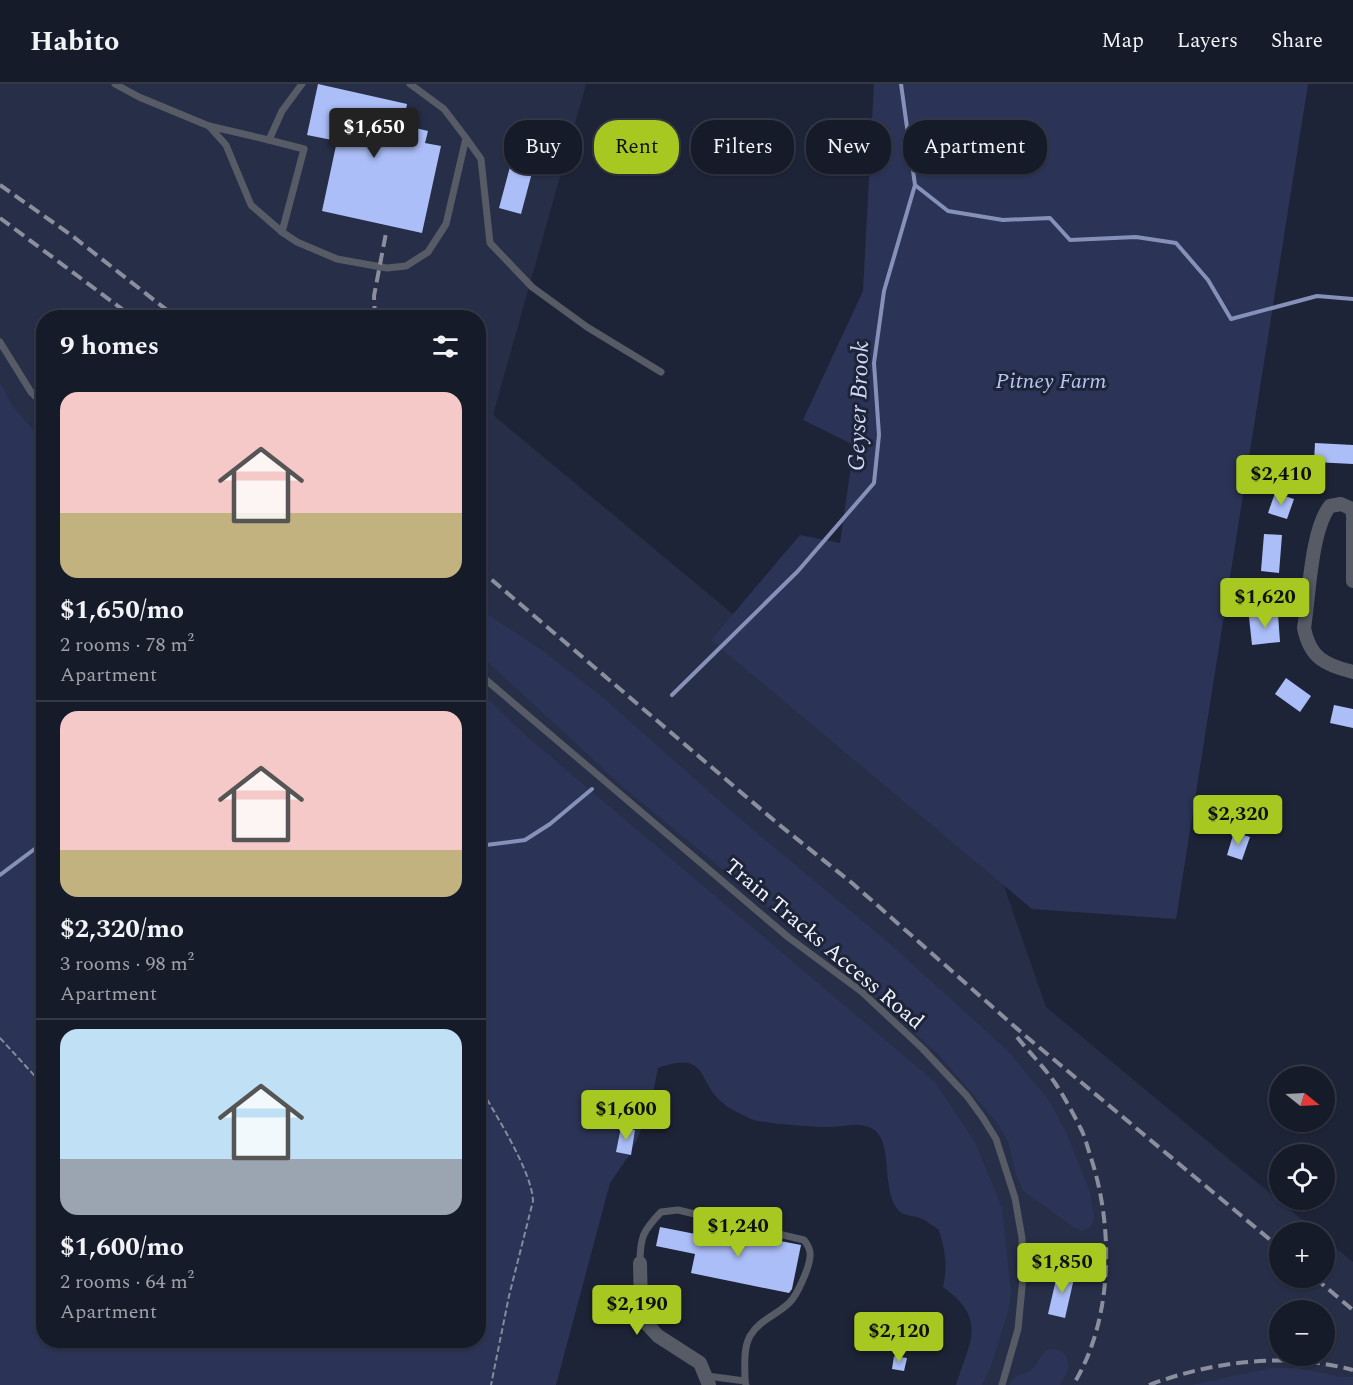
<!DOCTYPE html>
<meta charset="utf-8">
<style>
:root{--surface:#161b29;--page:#1f2431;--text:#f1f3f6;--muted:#9ea1a8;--line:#353946;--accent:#a7c820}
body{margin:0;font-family:Spectral,serif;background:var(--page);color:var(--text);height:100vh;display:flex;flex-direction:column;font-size:22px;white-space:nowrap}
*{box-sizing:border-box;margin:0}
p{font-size:20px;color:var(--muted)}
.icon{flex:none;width:33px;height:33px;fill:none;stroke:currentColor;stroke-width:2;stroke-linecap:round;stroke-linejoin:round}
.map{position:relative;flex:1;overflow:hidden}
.panel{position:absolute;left:36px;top:226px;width:450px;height:1038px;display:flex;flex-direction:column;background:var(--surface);border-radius:24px;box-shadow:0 2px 4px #0004,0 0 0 2px var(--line)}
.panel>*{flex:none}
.hud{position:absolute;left:504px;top:36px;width:570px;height:54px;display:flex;gap:12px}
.needle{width:39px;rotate:108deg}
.controls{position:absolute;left:1269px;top:982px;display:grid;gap:12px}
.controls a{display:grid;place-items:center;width:66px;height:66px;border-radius:50%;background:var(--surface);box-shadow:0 2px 4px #0004,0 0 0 2px var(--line);font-size:30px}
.price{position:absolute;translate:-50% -51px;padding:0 14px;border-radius:6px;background:var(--accent);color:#111;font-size:20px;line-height:39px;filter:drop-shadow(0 2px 3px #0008)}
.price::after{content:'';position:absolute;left:50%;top:36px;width:18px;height:14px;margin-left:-9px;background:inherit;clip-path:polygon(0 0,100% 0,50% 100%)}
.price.active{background:#222;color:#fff}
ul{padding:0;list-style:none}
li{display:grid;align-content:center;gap:12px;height:318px;padding:0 24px}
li+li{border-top:2px solid var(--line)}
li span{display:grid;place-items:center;height:186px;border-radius:18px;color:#555}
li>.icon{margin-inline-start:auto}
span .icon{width:108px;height:108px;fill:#fffc;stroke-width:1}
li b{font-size:26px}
h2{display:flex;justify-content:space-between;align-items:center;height:72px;padding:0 24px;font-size:26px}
.pill{padding:0 21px;border-radius:24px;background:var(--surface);box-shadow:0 2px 4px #0004,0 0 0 2px var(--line);font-size:21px;line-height:54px}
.pill.active{background:var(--accent);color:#111}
header{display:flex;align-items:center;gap:36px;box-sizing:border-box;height:84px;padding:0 30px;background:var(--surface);border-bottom:2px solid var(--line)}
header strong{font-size:28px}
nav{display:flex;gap:33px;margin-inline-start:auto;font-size:21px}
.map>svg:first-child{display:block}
.built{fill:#272e47;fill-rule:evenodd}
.green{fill:#2b3456}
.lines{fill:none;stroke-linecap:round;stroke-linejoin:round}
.stream{stroke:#8591b9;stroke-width:4}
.building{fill:#acbef8}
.path{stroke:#868b9a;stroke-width:2;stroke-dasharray:6 3;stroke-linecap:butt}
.service{stroke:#575b65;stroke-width:7}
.minor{stroke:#575b65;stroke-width:14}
.rail{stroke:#8a8e9d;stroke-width:4;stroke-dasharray:12 6;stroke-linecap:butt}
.labels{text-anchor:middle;stroke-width:6;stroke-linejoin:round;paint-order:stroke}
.park-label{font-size:22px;font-style:italic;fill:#b6c5f5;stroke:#1e2437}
.street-label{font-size:22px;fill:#eff2fd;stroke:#1e2437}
.water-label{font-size:24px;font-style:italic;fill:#ced8f9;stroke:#1e2437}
</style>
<header>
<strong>Habito</strong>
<nav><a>Map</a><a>Layers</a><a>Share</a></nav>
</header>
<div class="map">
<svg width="1353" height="1301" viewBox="0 0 1353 1301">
<rect width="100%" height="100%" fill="#1e2437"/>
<path class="built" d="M0,0H586L493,331L981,736L1046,923L1318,1149H1280V1194H1324L1325,1155L1353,1178V1301H964L994,1185L956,1059L479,652L478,234H44L43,380L0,451ZM1280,1227H1324V1272H1280Z"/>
<g class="green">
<polygon points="874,0 1308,0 1176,835 1032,825 711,556 800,451 840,459 854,361 803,336 863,207"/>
<path d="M0,299L14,324L44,358V1257H478L479,606L525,651L935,998L975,1058L1002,1124L1011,1209L1008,1228L991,1282L982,1301H956C970,1256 988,1236 943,1203C948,1182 945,1166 939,1146C933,1142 927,1137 920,1134C915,1132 907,1132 902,1129C879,1113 895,1058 873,1045C858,1036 841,1044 824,1043C811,1043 761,1039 751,1035C743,1031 731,1026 724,1020C695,997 710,966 658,984L651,1020L638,1053L630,1070L610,1099L556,1301H0Z"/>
<polygon points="478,524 543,567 600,611 739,734 889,859 1007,966 1048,1015 1066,1048 1090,1108 1094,1134 1091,1142 1083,1147 1075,1144 1023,1107 1016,1091 1008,1057 994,1035 938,970 854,894 623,703 479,570"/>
<path d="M1049,1265L1062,1267C1073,1280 1068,1287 1060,1301H1009C1018,1286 1024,1293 1033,1284C1040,1277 1039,1271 1049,1265Z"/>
<polygon points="1271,1284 1299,1284 1341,1293 1353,1293 1353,1301 1191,1301"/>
</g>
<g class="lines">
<g class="stream">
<polyline points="915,101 948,127 1003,136 1050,134 1070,156 1136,153 1176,159 1208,196 1231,235 1317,212 1353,215"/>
<polyline points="672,611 798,487 874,399 879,351 874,279 884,207 915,101 901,0"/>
<polyline points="478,762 525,756 550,740 592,705"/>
<polyline points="0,791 44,758"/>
</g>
</g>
<g class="building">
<polygon points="318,0 407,20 403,41 428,47 425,59 441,62 422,149 322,127 337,57 307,51"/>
<polygon points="519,49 541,55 521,130 499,124"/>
<polygon points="1315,359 1353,361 1353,380 1314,378"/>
<polygon points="1275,409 1294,415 1287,435 1268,429"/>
<polygon points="1264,450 1282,451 1279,489 1261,487"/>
<polygon points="1278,530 1280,558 1252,561 1249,533"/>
<polygon points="1286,594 1311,612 1300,628 1275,610"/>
<polygon points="1334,621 1353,625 1353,644 1330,639"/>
<polygon points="1234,748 1250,753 1242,776 1227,771"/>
<polygon points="621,1043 635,1046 631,1071 616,1068"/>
<polygon points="660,1143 726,1156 728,1147 801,1161 792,1205 789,1209 691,1189 695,1170 656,1162"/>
<polygon points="1058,1187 1075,1190 1065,1234 1048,1230"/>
<polygon points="894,1272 907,1274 904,1287 892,1285"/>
</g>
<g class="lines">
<g class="path">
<polyline points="0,954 44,1002"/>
<path d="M478,1000C494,1028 532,1087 533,1117L509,1212L491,1301"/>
</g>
<g class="service">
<polyline points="115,0 139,13 209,42 269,56 282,27 302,0"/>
<polyline points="209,42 226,61 251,121 282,148 297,158 337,175 387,184 406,182 428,168 446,140 466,54 444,25 410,0"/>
<polyline points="466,54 481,75 490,159 532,203 587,243 661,288"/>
<polyline points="269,56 304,65 282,148"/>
<polyline points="0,258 31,308 44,321"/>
<polyline points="478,589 788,853 862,908 922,964 967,1012 983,1034 996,1055 1015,1114 1022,1154 1023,1193 1018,1245 1002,1301"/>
<path d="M640,1179C640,1153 643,1147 661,1128L678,1126L804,1156C808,1161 811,1166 810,1173C809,1184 797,1212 789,1219C777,1231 759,1236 750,1252C743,1265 745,1282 745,1297"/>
<polyline points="707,1292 745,1297 746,1301"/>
</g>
<g class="minor">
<path d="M1353,433L1352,425L1341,420L1330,422C1311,445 1309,513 1304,544C1310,574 1325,581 1353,588"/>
<polyline points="1353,437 1353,497"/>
<polyline points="640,1179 641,1223 647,1240 658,1252 700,1279 709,1301"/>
</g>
<g class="rail">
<polyline points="0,101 71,151 177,234"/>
<polyline points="0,134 134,234"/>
<polyline points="375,234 374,212 386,149"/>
<polyline points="478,469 486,478"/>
<polyline points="478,484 777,739 852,799 1022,949 1280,1164"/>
<path d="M1017,953C1029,968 1044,983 1055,999C1065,1014 1074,1031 1082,1047C1086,1056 1088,1065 1091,1074C1114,1144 1113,1237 1073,1301"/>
<polyline points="1315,1194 1353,1226"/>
<path d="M1149,1301C1213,1277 1286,1268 1353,1286"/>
</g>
</g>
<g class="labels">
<g class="park-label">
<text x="1051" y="304">Pitney Farm</text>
</g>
<g class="street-label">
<text transform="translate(825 859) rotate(40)" y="8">Train Tracks Access Road</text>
</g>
<g class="water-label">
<text transform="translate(858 322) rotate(-88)" y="8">Geyser Brook</text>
</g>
</g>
</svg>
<div class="controls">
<a><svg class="needle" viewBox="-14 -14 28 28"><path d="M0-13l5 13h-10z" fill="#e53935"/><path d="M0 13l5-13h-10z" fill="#9ea1a8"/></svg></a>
<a><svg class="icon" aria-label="locate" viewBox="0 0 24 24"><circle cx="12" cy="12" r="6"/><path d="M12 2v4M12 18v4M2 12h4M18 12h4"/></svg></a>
<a>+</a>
<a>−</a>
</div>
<b class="price active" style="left:374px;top:75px">$1,650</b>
<b class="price" style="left:1281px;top:422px">$2,410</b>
<b class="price" style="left:1265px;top:545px">$1,620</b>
<b class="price" style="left:1238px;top:762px">$2,320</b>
<b class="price" style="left:626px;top:1057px">$1,600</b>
<b class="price" style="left:738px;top:1174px">$1,240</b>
<b class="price" style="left:1062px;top:1210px">$1,850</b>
<b class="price" style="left:637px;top:1252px">$2,190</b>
<b class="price" style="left:899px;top:1279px">$2,120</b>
<div class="hud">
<a class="pill">Buy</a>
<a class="pill active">Rent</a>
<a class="pill">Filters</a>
<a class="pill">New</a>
<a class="pill">Apartment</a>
</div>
<section class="panel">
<h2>9 homes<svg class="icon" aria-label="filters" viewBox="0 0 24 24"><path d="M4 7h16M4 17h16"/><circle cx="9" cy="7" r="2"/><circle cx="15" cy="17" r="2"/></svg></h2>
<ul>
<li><span style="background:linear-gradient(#f6c9c9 65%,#c2b280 0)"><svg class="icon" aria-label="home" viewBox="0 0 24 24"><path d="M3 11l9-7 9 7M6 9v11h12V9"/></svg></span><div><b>$1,650/mo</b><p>2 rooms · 78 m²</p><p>Apartment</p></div></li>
<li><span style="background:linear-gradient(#f6c9c9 75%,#c2b280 0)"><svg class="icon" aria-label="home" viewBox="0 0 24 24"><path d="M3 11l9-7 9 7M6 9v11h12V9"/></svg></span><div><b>$2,320/mo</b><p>3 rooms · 98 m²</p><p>Apartment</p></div></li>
<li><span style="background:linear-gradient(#bfe0f5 70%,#9aa5b1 0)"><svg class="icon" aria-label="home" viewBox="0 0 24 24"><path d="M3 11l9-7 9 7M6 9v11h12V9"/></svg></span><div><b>$1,600/mo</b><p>2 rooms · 64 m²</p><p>Apartment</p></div></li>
</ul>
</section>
</div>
